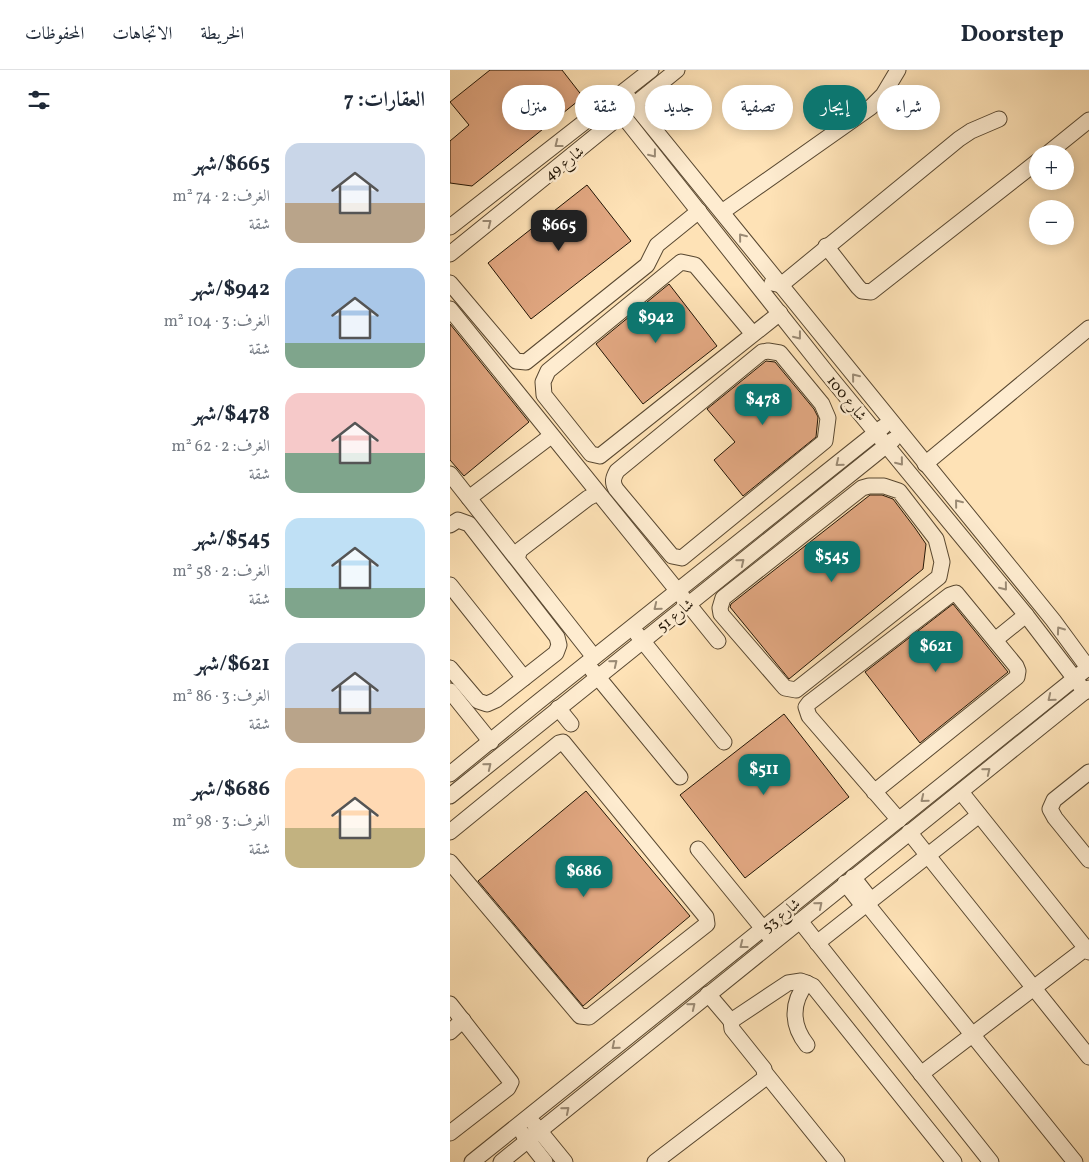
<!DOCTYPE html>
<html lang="ar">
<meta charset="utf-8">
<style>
:root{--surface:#fff;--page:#f6f6f7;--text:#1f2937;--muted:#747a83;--line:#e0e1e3;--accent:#0f766e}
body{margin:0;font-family:Vollkorn,Amiri,serif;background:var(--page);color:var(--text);direction:rtl;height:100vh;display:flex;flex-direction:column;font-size:19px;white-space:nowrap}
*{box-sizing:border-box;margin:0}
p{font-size:16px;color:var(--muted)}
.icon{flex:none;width:28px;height:28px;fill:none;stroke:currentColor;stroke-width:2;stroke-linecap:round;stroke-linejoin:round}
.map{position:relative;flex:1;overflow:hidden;direction:ltr}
.drawer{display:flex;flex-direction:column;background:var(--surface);width:450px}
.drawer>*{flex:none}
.guide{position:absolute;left:15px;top:15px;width:475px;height:45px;direction:rtl;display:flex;gap:10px}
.buttons{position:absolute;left:579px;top:75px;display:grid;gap:10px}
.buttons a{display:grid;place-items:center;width:45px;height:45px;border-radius:50%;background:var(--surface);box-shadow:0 2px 12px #0003;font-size:25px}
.price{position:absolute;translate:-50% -42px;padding:0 11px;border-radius:10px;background:var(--accent);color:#fff;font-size:16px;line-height:32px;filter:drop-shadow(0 1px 2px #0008)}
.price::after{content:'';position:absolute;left:50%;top:30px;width:15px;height:11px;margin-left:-8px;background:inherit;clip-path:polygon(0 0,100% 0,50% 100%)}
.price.on{background:#222;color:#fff}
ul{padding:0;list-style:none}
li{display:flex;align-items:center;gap:15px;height:125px;padding:0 25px}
li span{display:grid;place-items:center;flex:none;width:140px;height:100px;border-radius:15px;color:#555}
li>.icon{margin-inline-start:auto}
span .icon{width:60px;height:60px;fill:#fffc;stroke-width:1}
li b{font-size:21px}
h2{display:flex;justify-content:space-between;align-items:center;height:60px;padding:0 25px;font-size:21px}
.pill{padding:0 18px;border-radius:22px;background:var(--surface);box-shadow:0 2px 12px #0003;font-size:18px;line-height:45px}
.pill.on{background:var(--accent);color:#fff}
header{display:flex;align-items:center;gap:30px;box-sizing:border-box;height:70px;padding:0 25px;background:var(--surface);border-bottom:1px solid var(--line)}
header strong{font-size:24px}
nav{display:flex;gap:28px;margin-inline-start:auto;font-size:18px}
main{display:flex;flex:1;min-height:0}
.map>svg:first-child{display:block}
.building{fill:#e1a781;stroke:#221505}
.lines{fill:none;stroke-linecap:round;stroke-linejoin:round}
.minor-casing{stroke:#594831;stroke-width:17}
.minor{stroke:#feecd0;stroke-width:15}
.oneway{stroke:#9b8b75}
.labels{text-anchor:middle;stroke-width:5;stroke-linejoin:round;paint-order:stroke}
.street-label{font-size:15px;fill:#221505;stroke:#feecd0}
</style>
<header>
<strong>Doorstep</strong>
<nav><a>الخريطة</a><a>الاتجاهات</a><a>المحفوظات</a></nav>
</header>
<main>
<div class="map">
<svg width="639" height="1092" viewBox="0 0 639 1092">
<rect width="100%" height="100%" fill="#fee2b6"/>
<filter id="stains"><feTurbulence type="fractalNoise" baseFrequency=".004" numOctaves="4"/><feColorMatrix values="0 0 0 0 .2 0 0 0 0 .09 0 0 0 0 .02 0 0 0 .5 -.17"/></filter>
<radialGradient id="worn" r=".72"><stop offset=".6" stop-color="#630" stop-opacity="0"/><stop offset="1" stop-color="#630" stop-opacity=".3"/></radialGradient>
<g class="building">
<polygon points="40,0 112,0 133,27 22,116 0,113 0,71 19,55 0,32"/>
<polygon points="137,115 181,171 81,249 38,193"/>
<polygon points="219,214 267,276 193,334 146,274"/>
<polygon points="0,254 79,352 14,406 0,390"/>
<polygon points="316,291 325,292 364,339 368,347 366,367 293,426 264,390 285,372 257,339"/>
<polygon points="420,425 432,425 443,429 465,458 476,474 473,499 339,609 280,537 281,534"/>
<polygon points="503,534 558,602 470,673 415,602"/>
<polygon points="334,644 399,727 295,808 230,725"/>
<polygon points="136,721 240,846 133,936 28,811"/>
</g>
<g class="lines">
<defs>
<g id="minor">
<polyline points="174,22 603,550 639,599"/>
<polyline points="162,32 376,302 576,545 635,622"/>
<polyline points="597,84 639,50"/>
<polyline points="272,142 421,37 433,25 448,0"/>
<polyline points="0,157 201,0"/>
<polyline points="376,176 408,217 412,221 421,222 588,91"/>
<polyline points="0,184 227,0"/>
<polyline points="0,213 66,291 76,292 197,195 207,175 249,141"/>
<polyline points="322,213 331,215 509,69 521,61 549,49"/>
<polyline points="0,239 268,571"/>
<polyline points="303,264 245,195 231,192 98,301 93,312 94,325 141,384 150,386 330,243"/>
<path d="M318,281L330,283L372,334L378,348L375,371L232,488L222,486L166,419C162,412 163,408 167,401L312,282Z"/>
<polyline points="475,394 639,258"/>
<polyline points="0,404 144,587"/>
<polygon points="419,416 434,416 449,421 486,469 492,492 489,507 346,620 335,618 271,544 270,538 273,528 412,418"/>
<polyline points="19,428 101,366"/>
<polyline points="0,455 8,450 19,454 107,567 109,575 106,583 46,630 37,634 28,631 0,598"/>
<polyline points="67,488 70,480 138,428 148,423"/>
<polyline points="0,515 74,608"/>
<polyline points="187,564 274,672"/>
<polyline points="545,570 576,545"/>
<polyline points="142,600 230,707"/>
<polyline points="0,621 41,672"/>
<polyline points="108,638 121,654"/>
<polyline points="639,702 604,730 600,739 605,748 639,790"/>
<polyline points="0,704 88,632 433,357"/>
<polyline points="424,722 567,607 568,601 566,596 506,523 500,525 359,633 356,637 359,646 449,750"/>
<polyline points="511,722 639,882"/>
<polyline points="0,726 443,370"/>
<polyline points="0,762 109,673 113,672 256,847 257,854 139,947 130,946 0,792"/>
<polyline points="459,762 639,987"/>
<polyline points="248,779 319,866"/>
<polyline points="403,807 421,830"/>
<polyline points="395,813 413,836"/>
<polyline points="417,834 625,1092"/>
<polyline points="350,851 541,1092"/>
<polyline points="367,873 529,745"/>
<polyline points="258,924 281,951"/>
<polyline points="0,934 61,1012 58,1018 0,1063"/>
<polyline points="0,962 13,950"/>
<path d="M357,975C341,955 341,932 357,913"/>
<polyline points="316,1004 387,1092"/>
<polyline points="471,1004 636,878"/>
<polyline points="84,1054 115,1092"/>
<polyline points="73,1064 95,1092"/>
<polyline points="22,1092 639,597"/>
<polyline points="51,1092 639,618"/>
<polyline points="205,1092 315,1008 314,999 282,959 281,951 338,913 351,911 363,916 504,1092"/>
</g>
</defs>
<use href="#minor" class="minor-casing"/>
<use href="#minor" class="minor"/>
</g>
<defs><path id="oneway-chevron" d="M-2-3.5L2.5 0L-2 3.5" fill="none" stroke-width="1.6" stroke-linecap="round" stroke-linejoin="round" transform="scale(1.25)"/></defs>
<g class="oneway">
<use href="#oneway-chevron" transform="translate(108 74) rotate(142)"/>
<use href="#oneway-chevron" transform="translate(203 84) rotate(52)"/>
<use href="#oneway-chevron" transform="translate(38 153) rotate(-38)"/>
<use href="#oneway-chevron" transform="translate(292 167) rotate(-129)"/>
<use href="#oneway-chevron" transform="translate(348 266) rotate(52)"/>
<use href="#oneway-chevron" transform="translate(405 307) rotate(-129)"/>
<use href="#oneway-chevron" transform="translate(450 392) rotate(51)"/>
<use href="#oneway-chevron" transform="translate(389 393) rotate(141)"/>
<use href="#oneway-chevron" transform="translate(508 433) rotate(-129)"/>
<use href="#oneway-chevron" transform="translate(291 492) rotate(-39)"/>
<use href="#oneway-chevron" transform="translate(554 517) rotate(51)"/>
<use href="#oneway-chevron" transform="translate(207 537) rotate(141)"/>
<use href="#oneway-chevron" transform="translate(610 560) rotate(-126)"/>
<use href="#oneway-chevron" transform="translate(164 593) rotate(-39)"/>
<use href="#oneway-chevron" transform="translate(601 628) rotate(141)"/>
<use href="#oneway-chevron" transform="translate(38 696) rotate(-39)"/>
<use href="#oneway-chevron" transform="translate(537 701) rotate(-39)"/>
<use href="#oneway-chevron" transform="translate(474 729) rotate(141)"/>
<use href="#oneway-chevron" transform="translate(369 835) rotate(-40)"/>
<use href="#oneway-chevron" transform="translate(293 875) rotate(142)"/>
<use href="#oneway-chevron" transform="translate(242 936) rotate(-39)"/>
<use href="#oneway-chevron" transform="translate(165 976) rotate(140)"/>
<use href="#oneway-chevron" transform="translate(116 1040) rotate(-40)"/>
</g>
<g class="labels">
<g class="street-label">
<text transform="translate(114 93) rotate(-38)" y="5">شارع 49</text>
<text transform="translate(397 328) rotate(51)" y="5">شارع 100</text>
<text transform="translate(225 545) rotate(-39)" y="5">شارع 51</text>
<text transform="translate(331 845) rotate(-39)" y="5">شارع 53</text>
</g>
</g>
<rect width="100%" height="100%" filter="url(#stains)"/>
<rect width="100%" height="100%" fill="url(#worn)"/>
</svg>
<div class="buttons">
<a>+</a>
<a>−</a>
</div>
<b class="price on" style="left:109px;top:182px">$665</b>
<b class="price" style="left:206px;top:274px">$942</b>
<b class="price" style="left:313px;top:356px">$478</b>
<b class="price" style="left:382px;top:513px">$545</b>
<b class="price" style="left:486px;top:603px">$621</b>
<b class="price" style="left:314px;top:726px">$511</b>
<b class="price" style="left:134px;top:828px">$686</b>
<div class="guide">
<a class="pill">شراء</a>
<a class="pill on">إيجار</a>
<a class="pill">تصفية</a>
<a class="pill">جديد</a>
<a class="pill">شقة</a>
<a class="pill">منزل</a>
</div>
</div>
<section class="drawer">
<h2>العقارات: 7<svg class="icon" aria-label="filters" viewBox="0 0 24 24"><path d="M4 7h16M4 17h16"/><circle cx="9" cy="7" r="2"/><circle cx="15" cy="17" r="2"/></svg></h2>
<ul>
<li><span style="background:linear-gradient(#c9d6e8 60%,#b9a48a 0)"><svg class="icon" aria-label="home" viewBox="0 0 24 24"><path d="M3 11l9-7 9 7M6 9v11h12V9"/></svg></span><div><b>$665/شهر</b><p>الغرف: 2 · 74 m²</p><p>شقة</p></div></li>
<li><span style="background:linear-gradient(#a9c7e8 75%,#7fa58c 0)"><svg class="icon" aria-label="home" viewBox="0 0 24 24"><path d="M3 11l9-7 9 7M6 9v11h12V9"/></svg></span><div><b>$942/شهر</b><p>الغرف: 3 · 104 m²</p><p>شقة</p></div></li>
<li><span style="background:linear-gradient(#f6c9c9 60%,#7fa58c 0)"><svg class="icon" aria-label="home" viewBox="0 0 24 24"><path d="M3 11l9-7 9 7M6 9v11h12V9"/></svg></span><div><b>$478/شهر</b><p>الغرف: 2 · 62 m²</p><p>شقة</p></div></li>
<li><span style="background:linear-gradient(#bfe0f5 70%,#7fa58c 0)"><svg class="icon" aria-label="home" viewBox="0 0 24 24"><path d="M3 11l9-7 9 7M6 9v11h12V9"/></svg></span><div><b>$545/شهر</b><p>الغرف: 2 · 58 m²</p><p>شقة</p></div></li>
<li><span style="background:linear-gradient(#c9d6e8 65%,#b9a48a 0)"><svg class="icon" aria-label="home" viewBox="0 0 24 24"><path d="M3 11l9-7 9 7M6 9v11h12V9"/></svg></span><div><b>$621/شهر</b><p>الغرف: 3 · 86 m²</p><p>شقة</p></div></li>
<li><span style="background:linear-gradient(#ffd9b3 60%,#c2b280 0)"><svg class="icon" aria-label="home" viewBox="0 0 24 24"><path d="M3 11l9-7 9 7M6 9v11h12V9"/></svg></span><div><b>$686/شهر</b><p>الغرف: 3 · 98 m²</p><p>شقة</p></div></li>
</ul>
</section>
</main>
